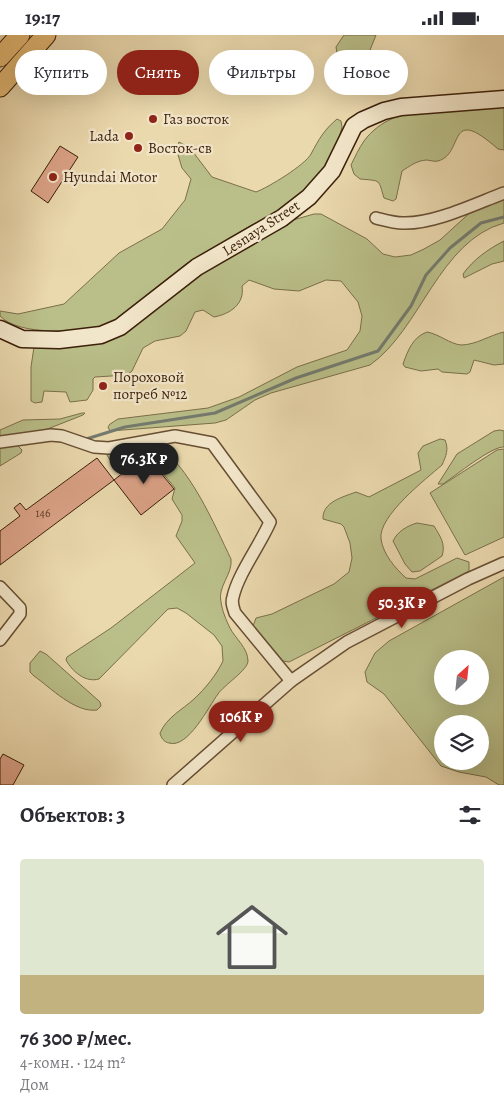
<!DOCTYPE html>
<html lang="ru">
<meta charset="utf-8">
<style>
:root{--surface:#fff;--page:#f2f2f3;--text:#2b2b33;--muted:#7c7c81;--line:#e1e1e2;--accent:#8f2418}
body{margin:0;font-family:Alegreya,serif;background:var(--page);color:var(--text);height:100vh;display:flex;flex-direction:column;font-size:19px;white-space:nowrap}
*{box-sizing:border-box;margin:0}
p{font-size:16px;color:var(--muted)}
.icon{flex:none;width:28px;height:28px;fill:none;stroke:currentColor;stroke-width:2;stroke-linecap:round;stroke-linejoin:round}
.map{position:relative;height:750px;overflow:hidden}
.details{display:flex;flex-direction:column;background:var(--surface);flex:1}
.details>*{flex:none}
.top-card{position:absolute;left:15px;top:15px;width:475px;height:45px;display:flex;gap:10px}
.needle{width:32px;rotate:27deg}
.buttons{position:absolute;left:434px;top:615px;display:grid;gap:10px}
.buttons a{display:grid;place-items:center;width:55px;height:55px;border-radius:50%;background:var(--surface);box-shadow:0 5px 20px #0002;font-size:25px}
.price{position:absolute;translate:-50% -42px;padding:0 11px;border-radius:18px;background:var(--accent);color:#fff;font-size:16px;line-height:32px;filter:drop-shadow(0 1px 2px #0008)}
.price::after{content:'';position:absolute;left:50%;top:30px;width:15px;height:11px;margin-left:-8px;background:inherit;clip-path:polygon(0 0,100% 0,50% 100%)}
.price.current{background:#222;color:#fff}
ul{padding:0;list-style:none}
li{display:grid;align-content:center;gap:10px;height:265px;padding:0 20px}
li+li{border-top:1px solid var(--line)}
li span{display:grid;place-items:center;height:155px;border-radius:5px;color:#555}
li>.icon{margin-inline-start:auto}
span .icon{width:90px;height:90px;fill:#fffc;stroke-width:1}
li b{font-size:21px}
h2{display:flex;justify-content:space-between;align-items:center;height:60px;padding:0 20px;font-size:21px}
.pill{padding:0 18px;border-radius:22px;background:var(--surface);box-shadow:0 5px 20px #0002;font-size:18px;line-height:45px}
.pill.current{background:var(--accent);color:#fff}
.status{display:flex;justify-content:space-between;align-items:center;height:35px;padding:0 25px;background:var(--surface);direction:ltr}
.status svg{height:14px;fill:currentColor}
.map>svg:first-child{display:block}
.green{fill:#babf89;stroke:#7a6f4a;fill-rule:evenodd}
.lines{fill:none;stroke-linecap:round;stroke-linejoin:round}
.stream{stroke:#747b6f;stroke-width:3}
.building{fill:#dba287;stroke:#3b1f0a}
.minor-casing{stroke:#674e33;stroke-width:14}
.secondary-casing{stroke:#3b1f0a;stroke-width:19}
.trunk-casing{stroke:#3b1f0a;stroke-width:21}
.minor{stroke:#f2e6ca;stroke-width:11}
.secondary{stroke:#f2e6ca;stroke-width:16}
.trunk{stroke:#e6bc77;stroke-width:19}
.poi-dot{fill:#8f2418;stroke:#f2e6ca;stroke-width:2}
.labels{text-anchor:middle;stroke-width:4.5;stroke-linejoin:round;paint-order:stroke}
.number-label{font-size:12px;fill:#634029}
.poi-label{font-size:15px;fill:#3b1f0a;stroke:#f2e6ca;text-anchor:start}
.street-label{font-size:15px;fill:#3b1f0a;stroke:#f2e6ca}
</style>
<div class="status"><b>19:17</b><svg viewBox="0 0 49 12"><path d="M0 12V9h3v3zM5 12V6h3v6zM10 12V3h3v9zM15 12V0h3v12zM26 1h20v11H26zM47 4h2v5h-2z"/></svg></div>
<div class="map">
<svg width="504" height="750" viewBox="0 0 504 750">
<rect width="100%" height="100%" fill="#ebd9ae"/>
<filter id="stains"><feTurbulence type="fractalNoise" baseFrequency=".004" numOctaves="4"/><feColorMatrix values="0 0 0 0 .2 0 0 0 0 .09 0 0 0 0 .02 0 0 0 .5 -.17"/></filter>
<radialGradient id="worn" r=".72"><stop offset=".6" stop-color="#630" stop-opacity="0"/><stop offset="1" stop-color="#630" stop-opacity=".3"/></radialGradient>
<g class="green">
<polygon points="344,0 376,0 366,25 363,25 351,19 345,21 337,18 336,12"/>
<path d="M504,71V115L498,114C446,68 465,119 438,126C434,127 430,125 426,125C416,126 410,131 402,136L396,164L393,166L384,163C378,144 382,146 360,144L354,139L351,130C355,122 359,113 364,106C397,62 457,80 504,71Z"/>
<path d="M337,84L341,86L342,92L335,119L304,158L285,174L250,191L186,229L106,292C80,296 20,302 0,281V276L18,279L64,269L119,218L162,194L185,165L191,144L182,133L176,113L179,107L190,113L212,142L256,157C269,152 305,130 311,119C319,104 324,95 337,84Z"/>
<path d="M504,161V188C439,206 421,294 370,330L271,358L255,365L226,385L215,388L110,396L108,392L110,389L118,384L208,373L239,362L297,332L347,315L360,296L362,281L358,267L341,246L326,245L299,256L274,254L249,245L242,251C245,269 230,279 214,282L203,275L195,277L186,296L180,301L155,306L143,313L132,336L127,340L95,342L93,344V355L87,365L70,367L66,357L44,356L42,367L35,368L31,366V332L34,312L86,309L286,187L314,179H321L367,204L383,219L395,222L411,220L424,214L440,205L475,173Z"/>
<path d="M504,206V226L492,229L464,243L463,239C473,225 488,214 504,206Z"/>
<path d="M427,297C439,299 450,309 461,310C476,310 490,300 504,297V329L494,330L474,325L470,337L467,339L442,337L438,334L421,336L405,332L403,329C408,315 413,302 427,297Z"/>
<polygon points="82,378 85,378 83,380 45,395 0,402 0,395 23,385 60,384"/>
<path d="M500,395L504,396V412C492,411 455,441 443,449H438L457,419L494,396Z"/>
<path d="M440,404L445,405C449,414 446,421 442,430C426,444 378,481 381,504C383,519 395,533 406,543L415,544L457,523L469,527V536L289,627L283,626L253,591L256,583L272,579L334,549L349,537L352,523L350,508L344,492L341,489L323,484C322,467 343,462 356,457L369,462L421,435L418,418L423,411Z"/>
<polygon points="17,410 22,415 21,418 0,431 0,411"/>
<path d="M155,410C188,427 215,491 231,524C233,539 217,552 221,567C222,575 226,585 230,593C235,603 248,613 248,626C248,635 224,650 218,659C209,671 188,714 169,708C164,707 161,703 160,698C167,682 182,675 194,664C205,654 217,639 223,626L222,611L214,600L186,578L177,573L168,574L99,644C85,648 72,636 66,625L67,622L111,593L195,528L176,501L182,486V480L172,464L175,453L147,419L110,425L107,420V418Z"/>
<polygon points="504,414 504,502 465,520 430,458 497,415"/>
<path d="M417,488L434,491C440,501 446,509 442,521L420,536L412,537L405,529L393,506C398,496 407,491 417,488Z"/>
<path d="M504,542V750H499L486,742L459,737L441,731L384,659L367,647L365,637L375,618L389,606ZM442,624H480V661H442ZM442,689H480V726H442Z"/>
<path d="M40,616L46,619L100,667L101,671L97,675C75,678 51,653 34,641L30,637V628Z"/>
</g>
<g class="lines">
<polyline class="stream" points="83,405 125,392 215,378 296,343 378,316 411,271 426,240 450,213 481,188 504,182"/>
</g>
<g class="building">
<polygon points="60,111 78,122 48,168 31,156"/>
<polygon points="146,420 174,454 141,480 114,445"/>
<polygon points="97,423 114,445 0,530 0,496 20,481 14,473 20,468 26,475"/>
<polygon points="3,719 24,730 13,750 0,750 0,724"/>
</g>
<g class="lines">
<defs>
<g id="minor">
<path d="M376,183C384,185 394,188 403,188C434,189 475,169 504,158"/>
<path d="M0,407L51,400L62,401L94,412L109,413L175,401L212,408L270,487C260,510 238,539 233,562C231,568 233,572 235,578L291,646"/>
<polyline points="0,552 20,573 20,579 0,605"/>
<polyline points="173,750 291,646 347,607 468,544 504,528"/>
</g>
<polyline id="secondary" points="0,294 22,304 59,305 101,300 120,292 197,232 282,183 309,162 332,136 354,91 363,85 384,76 401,72 504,64"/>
<g id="trunk">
<polyline points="0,22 20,0"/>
<polyline points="0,52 46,0"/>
</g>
</defs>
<use href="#minor" class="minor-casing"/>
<use href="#secondary" class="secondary-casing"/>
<use href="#trunk" class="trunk-casing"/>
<use href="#minor" class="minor"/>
<use href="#secondary" class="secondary"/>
<use href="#trunk" class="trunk"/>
</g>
<g class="poi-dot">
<circle cx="153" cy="84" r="5"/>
<circle cx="129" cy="101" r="5"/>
<circle cx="138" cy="113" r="5"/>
<circle cx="53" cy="142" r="5"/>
<circle cx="103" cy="351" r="5"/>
</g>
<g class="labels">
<g class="number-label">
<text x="43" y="482">146</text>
</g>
<g class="poi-label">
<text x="163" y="89">Газ восток</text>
<text x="119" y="106" text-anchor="end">Lada</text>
<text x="148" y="118">Восток-св</text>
<text x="63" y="147">Hyundai Motor</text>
<text x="113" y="347">Пороховой<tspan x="113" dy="17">погреб №12</tspan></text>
</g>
<g class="street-label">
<text transform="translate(261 193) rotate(-33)" y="5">Lesnaya Street</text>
</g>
</g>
<rect width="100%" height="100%" filter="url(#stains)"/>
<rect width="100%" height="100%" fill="url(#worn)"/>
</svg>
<div class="buttons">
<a><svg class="needle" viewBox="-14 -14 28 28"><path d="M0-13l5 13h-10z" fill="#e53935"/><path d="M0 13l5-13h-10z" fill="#7c7c81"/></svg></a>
<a><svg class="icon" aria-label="layers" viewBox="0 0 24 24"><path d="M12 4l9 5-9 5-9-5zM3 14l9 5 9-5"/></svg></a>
</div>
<b class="price current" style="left:144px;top:450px">76.3K ₽</b>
<b class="price" style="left:402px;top:594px">50.3K ₽</b>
<b class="price" style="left:241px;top:708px">106K ₽</b>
<div class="top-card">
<a class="pill">Купить</a>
<a class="pill current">Снять</a>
<a class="pill">Фильтры</a>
<a class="pill">Новое</a>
</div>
</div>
<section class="details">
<h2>Объектов: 3<svg class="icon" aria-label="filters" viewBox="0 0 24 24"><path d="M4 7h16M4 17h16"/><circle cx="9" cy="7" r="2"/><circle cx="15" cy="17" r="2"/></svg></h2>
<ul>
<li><span style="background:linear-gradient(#dfe7d0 75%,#c2b280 0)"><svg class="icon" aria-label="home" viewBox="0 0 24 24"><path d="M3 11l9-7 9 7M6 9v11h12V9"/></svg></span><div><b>76 300 ₽/мес.</b><p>4-комн. · 124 m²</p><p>Дом</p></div></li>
</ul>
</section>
